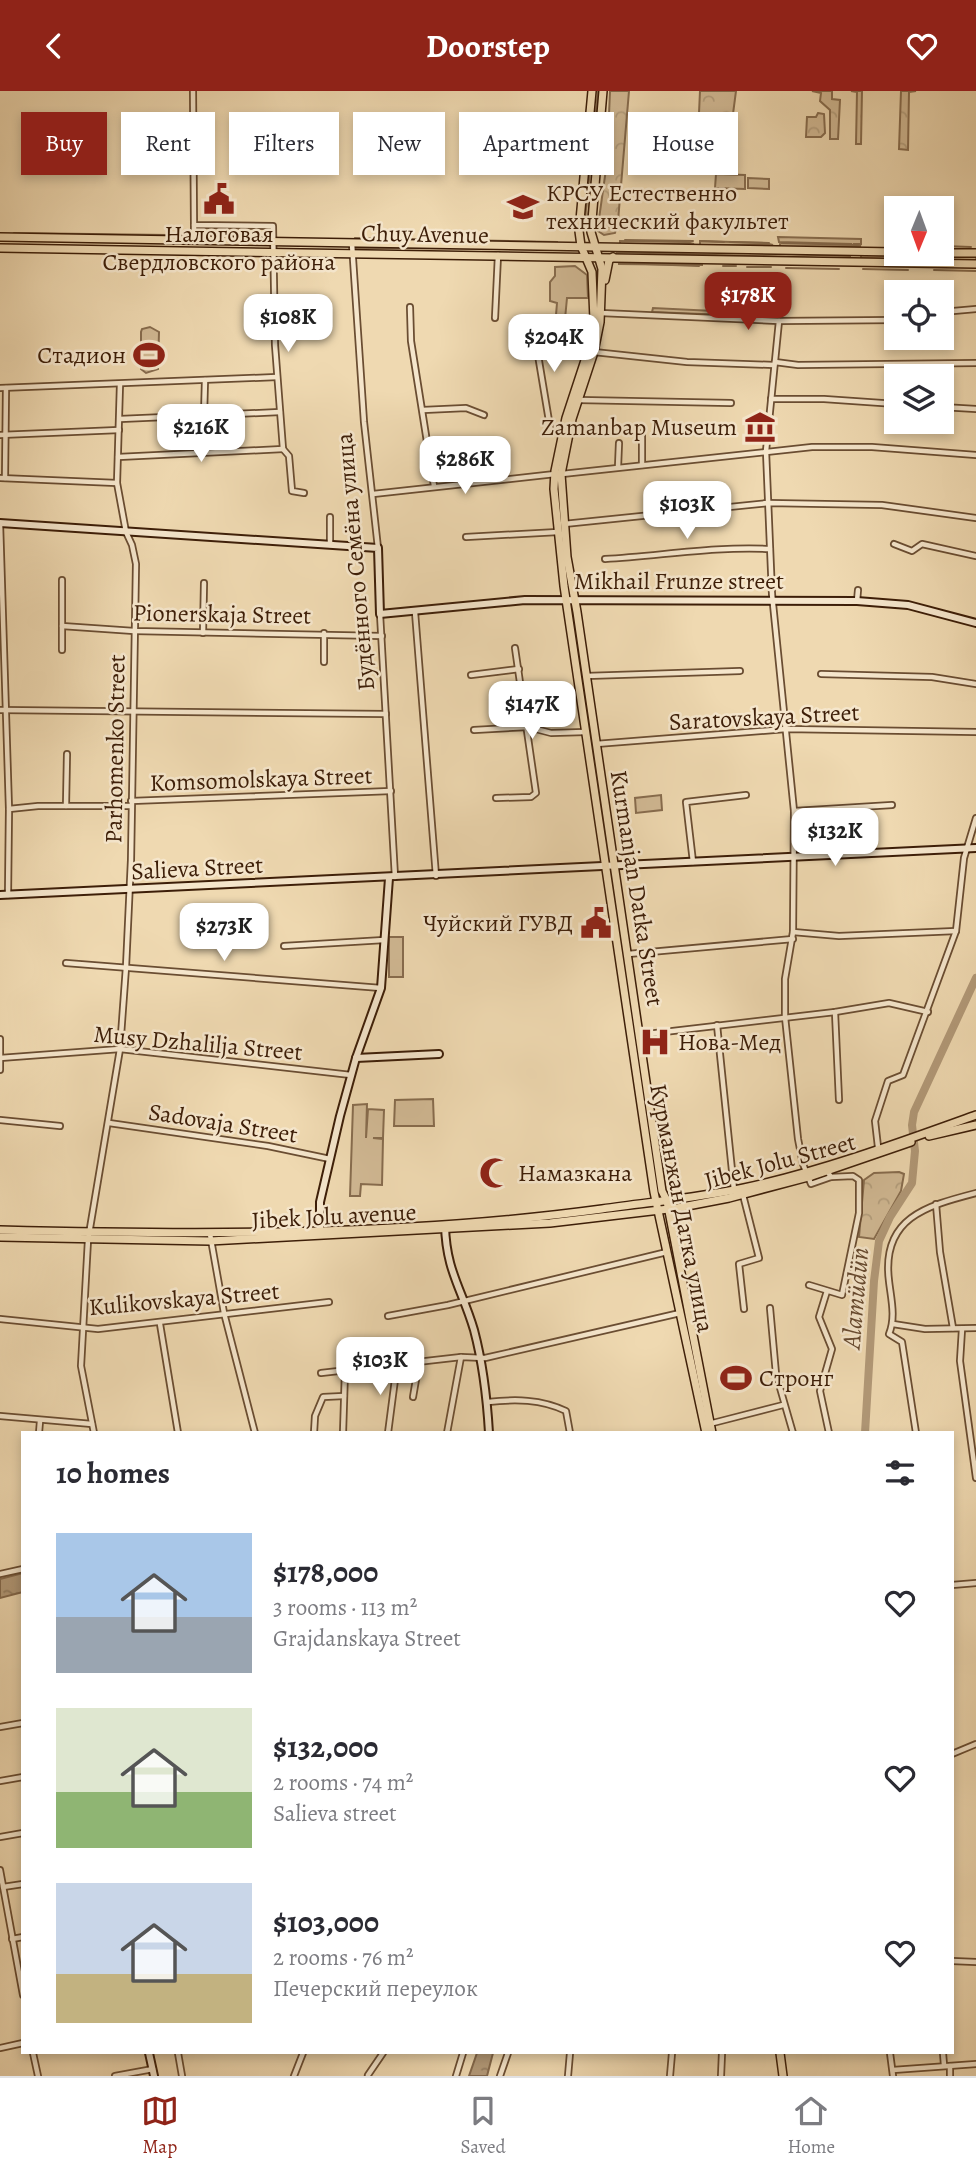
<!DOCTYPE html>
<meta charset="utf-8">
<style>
:root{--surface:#fff;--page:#f7f7f7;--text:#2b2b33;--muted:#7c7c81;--line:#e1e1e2;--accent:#8f2418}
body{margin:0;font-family:Alegreya,serif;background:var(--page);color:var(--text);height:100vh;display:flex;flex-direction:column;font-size:26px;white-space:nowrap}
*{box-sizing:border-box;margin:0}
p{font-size:23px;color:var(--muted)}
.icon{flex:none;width:38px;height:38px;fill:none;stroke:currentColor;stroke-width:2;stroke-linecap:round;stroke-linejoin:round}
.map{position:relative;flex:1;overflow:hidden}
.panel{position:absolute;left:21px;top:1340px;width:933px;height:623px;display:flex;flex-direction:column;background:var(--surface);border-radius:0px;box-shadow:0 4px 10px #0003}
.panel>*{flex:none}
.guide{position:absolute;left:21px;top:21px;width:934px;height:63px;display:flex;gap:14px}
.needle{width:46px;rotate:181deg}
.buttons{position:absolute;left:884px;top:105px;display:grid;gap:14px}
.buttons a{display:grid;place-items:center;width:70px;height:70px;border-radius:0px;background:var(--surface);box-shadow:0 4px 10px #0003;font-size:35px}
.price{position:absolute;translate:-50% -60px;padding:0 16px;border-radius:14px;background:#fff;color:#222;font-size:23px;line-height:46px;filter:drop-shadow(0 2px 4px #0008)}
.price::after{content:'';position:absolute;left:50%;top:42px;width:21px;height:16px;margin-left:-10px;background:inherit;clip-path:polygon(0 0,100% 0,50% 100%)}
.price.active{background:var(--accent);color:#fff}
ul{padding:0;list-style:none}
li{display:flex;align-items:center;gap:21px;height:175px;padding:0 35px}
li span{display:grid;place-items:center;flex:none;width:196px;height:140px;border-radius:0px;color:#555}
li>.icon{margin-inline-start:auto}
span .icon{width:84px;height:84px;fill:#fffc;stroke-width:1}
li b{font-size:30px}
h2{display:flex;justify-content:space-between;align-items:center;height:84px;padding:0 35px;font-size:30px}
.chip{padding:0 24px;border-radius:0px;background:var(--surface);box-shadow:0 4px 10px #0003;font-size:24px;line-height:63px}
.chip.active{background:var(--accent);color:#fff}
header{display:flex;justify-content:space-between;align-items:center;height:91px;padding:0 35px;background:var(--accent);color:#fff;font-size:32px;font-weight:700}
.menu{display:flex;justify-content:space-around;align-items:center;height:98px;border-top:2px solid var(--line);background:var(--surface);font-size:19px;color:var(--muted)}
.menu a{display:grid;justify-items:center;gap:4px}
.menu .active{color:var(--accent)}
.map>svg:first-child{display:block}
.green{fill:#d1b994;stroke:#876c4e;stroke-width:2}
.forest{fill:url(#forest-crowns);stroke:#876c4e;stroke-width:2}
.water{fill:url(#water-ripples);stroke:#83684b;stroke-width:2}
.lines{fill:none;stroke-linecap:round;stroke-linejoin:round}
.stream{stroke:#83684b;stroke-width:2}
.river{stroke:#b29978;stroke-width:8}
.street-casing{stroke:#6a4d32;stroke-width:8}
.secondary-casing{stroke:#3d1e08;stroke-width:10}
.primary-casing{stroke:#3d1e08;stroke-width:10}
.street{stroke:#f5e6cc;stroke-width:4.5}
.secondary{stroke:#f5e6cc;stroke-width:6}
.primary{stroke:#efd9b1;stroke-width:7}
.labels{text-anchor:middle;stroke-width:5;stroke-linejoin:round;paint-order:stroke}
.poi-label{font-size:24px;fill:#3d1e08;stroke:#f5e6cc;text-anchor:start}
.street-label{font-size:24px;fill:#3d1e08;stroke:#f5e6cc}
.water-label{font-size:26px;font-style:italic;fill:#66492f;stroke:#f5e6cc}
</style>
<header><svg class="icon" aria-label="back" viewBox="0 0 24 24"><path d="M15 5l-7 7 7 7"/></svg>Doorstep<svg class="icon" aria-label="heart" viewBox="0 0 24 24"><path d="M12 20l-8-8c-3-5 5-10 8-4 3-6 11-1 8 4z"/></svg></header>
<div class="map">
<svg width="976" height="1985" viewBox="0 0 976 1985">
<defs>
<pattern id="forest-crowns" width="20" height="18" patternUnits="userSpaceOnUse" patternTransform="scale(1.75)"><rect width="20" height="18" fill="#d1b994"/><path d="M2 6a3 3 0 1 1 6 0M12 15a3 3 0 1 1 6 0" fill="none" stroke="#b49f7e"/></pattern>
<pattern id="water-ripples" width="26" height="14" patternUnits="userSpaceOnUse" patternTransform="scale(1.75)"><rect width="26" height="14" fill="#b29978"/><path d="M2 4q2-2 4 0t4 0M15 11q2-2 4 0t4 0" fill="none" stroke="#927c60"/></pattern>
</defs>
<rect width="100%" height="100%" fill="#efd9b1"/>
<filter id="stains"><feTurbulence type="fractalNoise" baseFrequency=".00286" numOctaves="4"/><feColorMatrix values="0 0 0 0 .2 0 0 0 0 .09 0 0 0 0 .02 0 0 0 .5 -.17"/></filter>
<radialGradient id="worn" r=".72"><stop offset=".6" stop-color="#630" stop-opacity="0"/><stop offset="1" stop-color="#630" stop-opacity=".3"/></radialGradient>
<g class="green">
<polygon points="598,0 601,0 587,139 584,138"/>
<rect x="661" y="39" width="14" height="19"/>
<polygon points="529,60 555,60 555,75 528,74"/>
<polygon points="716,83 745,84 745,98 715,97"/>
<polygon points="748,87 769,88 769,98 748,97"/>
<polygon points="14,142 247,145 270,147 13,143"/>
<polygon points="778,146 861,148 861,153 853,153 861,155 780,156 780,152 852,153 779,151"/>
<polygon points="355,147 557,151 557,152 354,149"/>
<polygon points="620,150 686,151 694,153 620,153"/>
<polygon points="700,150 765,152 773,154 700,154"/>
<polygon points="356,155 556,158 355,157"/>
<polygon points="617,158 850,165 850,168 617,161"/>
<polygon points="861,164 976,166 976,170 861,167"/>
<polygon points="619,171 702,172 702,174 619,173"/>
<polygon points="575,175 587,184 588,207 567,207 565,228 560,229 556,224 557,212 550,210 550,191 555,185 555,176"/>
<polygon points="719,216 781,219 779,226 652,221 653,217 714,220"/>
<polygon points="150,236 159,241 158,278 146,282 141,278 141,241 142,238"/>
<polygon points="661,704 662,719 636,722 635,707"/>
<rect x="389" y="846" width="14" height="40"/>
<polygon points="433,1008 434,1035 394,1035 395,1009"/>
<polygon points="367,1013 366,1047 368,1018 384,1019 383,1047 373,1047 383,1048 382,1094 361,1093 360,1105 350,1105 353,1014"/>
</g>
<g class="forest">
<polygon points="610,0 629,0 618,130 615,142 604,144 598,140 598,135 607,71"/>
<polygon points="700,0 736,0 733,23 699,22"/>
<polygon points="812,0 832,0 832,8 840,9 838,48 830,48 830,19 820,10 821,2"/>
<polygon points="851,0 862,0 861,53 856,53 857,1"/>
<polygon points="901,0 916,0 909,1 908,59 899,58"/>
<polygon points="818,22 824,23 825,42 821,46 806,46 807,26 816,26"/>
<polygon points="899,1081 904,1083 901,1100 874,1148 859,1146 864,1089 874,1082"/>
</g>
<g class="water">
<polygon points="23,1482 23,1501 0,1507 0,1488"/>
<polygon points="477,1962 493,1962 487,1985 469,1985"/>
</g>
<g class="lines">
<g class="stream">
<polyline points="625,149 693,150"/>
<polyline points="700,150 724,151"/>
<polyline points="730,151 769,152"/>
<polyline points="782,152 858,154"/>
<polyline points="942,155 971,156"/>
<polyline points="619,172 699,175"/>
<polyline points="723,175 736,175"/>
<polyline points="747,176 771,176"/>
<polyline points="786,177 839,178"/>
<polyline points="863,178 908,179"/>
<polyline points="934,179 976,180"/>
</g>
<polyline class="river" points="865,1342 874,1190 879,1150 890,1126 912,1092 915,1060 912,1034 914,1021 976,887"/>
<defs>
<g id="street">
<polyline points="193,0 194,134 273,135 275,254 283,358"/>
<polyline points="194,134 194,150"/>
<polyline points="352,153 364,331 378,457"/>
<polyline points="410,216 411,250 434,395"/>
<polyline points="942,221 976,218"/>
<polyline points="601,222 779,230 896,229"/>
<polyline points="495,227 498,164"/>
<polyline points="532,228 551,342"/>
<polyline points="779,230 766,360 772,503 794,720 793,841 785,888 785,926 798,1048 803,1073 811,1093 831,1086"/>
<polyline points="594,261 687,271 774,274"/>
<polyline points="775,271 798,274 976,272"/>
<polyline points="0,297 277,286"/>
<polyline points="771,308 824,308 896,313"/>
<polyline points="579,309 731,312"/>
<polyline points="942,316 976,318"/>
<polyline points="423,319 466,317 484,324"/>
<polyline points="120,328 280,321"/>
<polyline points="0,344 119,339"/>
<polyline points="283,358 289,365 292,400 304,402"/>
<polyline points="203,361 205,289"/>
<polyline points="118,366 283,358"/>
<polyline points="642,374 642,342"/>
<polyline points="618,376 619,352"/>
<polyline points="562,383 812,356 872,356 976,364"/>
<polyline points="0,387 117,392"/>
<polyline points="5,387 6,297"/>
<polyline points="373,403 555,383"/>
<polyline points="0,432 9,718 8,804"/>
<polyline points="564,433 768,412 882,414 976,427"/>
<polyline points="466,446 558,441"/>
<polyline points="894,453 912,460 922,453 976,465"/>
<polyline points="330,454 330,426"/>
<path d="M605,468C660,465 715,455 770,458"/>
<polyline points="857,510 858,499"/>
<polyline points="415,521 436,785"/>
<polyline points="380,523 395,786"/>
<polyline points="62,535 134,540 382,545"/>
<polyline points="203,542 204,492"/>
<polyline points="324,542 324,571"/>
<polyline points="62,559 62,489"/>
<polyline points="821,583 932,586 976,593"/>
<polyline points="471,584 519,578"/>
<polyline points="586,585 740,580"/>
<polyline points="0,619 386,623"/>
<polyline points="474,639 528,636 551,642 585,641"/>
<polyline points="596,653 786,638 976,641"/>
<polyline points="496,707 531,706 536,702 515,557"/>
<polyline points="131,710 391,700"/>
<polyline points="66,715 67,663"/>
<polyline points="9,718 38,715 131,715"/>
<polyline points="794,720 892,714"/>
<polyline points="693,771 686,711 746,704"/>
<polyline points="793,841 839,845 956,840"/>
<polyline points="284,855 384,849"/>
<polyline points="628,863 793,848"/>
<polyline points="66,872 381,897"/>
<polyline points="835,921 839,1009"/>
<polyline points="717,934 734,1099"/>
<polyline points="640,947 647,943 835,921 889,912 928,921"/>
<polyline points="0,948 0,979"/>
<polyline points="0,967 120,958 351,984"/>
<polyline points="0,1029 60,1035"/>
<polyline points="109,1032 268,1055 330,1068"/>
<polyline points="878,1056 875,1030 888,990 903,984 956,840 964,767 976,727"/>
<polyline points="743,1104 759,1167 739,1173 744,1218"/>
<polyline points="936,1113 940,1161 953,1237"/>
<polyline points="210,1143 224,1222 255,1342"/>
<polyline points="809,1194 842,1204 859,1122 859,1089 853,1085 831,1086 827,1080"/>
<polyline points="827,1200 819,1226 832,1258 820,1300 829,1342"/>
<polyline points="770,1217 776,1283 793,1342"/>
<polyline points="388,1225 448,1214 667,1161"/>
<polyline points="0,1228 98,1238 329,1211"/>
<polyline points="160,1233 178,1342"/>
<polyline points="893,1233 925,1238 976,1237"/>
<polyline points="962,1238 960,1270 976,1387"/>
<polyline points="321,1282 461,1266 485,1267 680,1222"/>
<polyline points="413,1306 419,1271"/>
<path d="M488,1311C515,1308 541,1308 566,1320L570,1342"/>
<polyline points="0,1325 92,1333"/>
<polyline points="709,1333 783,1314"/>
<polyline points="39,1342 40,1330"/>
<polyline points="94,1342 81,1275 88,1149 120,958 126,876 131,769 136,473 132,454 126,441 117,392 120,293"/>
<polyline points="314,1342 315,1325 323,1306 344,1305"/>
<polyline points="343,1342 345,1280"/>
<polyline points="388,1342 397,1273"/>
<polyline points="447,1342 461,1266"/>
<path d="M916,1342L902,1251L889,1243C896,1226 891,1208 889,1190C881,1127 926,1115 976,1102"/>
<polyline points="0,1483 23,1478"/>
<polyline points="952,1494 976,1492"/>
<polyline points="0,1636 23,1632"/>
<polyline points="952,1663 976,1653"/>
<polyline points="0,1690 23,1686"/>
<polyline points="0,1746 23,1742"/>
<polyline points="0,1779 23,1904"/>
<polyline points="3,1796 23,1793"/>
<polyline points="12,1848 23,1846"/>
<polyline points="952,1870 976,1871"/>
<polyline points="0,1957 23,1952"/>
<polyline points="33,1962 38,1985"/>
<polyline points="178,1962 182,1985"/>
<polyline points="890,1962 893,1985"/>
<polyline points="943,1962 944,1974"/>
<polyline points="950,1975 950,1985"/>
<polyline points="893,1979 976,1973"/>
<polyline points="368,1984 383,1962"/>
<polyline points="115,1985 153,1978"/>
<polyline points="294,1985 303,1962"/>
<polyline points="456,1985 463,1962"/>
<polyline points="500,1985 508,1962"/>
<polyline points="568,1985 570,1962"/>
<polyline points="670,1985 672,1962"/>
<polyline points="721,1985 722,1962"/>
</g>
<g id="secondary">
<polyline points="0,432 378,457 380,523 525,509 857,510 908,514 976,532"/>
<polyline points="0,804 976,757"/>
<polyline points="356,967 439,963"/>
<path d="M445,1134C446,1180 462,1198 474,1239C483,1273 487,1307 489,1342"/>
<polyline points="320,1143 320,1111 340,1025 356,967 381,897 389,787"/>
<polyline points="149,1962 154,1985"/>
</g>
<g id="primary">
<polyline points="592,0 579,140 581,155 592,181 594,229 588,260 566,327 555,380 554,398 564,495 654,1101 706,1342"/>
<polyline points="603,0 591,141 602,178 600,231 594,261 572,328 561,383 567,466 577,521 662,1100 667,1110 712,1342"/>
<polyline points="0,146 896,161"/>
<polyline points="0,157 976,173"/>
<polyline points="942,162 976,162"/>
<polyline points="605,189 609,169 613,166"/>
<polyline points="929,1045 976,1034"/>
<path d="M0,1139C200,1144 403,1145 602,1118C650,1111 697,1107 744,1097C822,1080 901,1051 976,1024"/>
<polyline points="0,1146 210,1150 550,1132 677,1117 729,1107 812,1085 911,1051"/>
<polyline points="780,1962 783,1985"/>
</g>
</defs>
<use href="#street" class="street-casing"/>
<use href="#secondary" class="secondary-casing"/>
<use href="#primary" class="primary-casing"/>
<use href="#street" class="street"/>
<use href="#secondary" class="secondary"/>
<use href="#primary" class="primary"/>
</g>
<defs>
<symbol id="civic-bare" viewBox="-9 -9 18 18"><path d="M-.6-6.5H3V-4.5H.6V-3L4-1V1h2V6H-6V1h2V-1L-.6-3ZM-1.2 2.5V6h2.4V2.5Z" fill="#8f2418" stroke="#f5e6cc" stroke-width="2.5" paint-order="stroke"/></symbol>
<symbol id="university-bare" viewBox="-9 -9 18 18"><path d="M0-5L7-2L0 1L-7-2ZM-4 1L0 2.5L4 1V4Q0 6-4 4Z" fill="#8f2418" stroke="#f5e6cc" stroke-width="2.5" paint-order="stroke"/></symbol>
<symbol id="stadium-bare" viewBox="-9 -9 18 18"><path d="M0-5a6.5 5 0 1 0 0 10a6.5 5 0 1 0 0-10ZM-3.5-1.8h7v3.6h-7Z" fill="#8f2418" stroke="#f5e6cc" stroke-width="2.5" paint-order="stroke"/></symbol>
<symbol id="museum-bare" viewBox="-9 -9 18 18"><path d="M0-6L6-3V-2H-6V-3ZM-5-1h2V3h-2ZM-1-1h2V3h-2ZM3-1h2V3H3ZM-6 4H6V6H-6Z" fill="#8f2418" stroke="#f5e6cc" stroke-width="2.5" paint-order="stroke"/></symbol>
<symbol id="hospital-bare" viewBox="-9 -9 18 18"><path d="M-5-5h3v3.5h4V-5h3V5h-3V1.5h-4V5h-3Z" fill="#8f2418" stroke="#f5e6cc" stroke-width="2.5" paint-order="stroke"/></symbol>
<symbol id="mosque-bare" viewBox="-9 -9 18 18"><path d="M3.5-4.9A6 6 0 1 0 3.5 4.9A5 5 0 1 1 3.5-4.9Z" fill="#8f2418" stroke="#f5e6cc" stroke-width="2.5" paint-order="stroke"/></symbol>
</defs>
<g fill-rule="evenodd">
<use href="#civic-bare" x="197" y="86" width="44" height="44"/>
<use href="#university-bare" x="501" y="94" width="44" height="44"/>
<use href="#stadium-bare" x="127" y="242" width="44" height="44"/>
<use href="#museum-bare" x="738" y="314" width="44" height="44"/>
<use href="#civic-bare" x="574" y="810" width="44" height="44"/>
<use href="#hospital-bare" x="633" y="929" width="44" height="44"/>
<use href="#mosque-bare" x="473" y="1060" width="44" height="44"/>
<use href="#stadium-bare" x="714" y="1265" width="44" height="44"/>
</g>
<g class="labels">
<g class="poi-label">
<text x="546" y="110">КРСУ Естественно<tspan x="546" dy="28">технический факультет</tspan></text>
<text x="219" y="151" text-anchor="middle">Налоговая<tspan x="219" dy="28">Свердловского района</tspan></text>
<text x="126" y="272" text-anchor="end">Стадион</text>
<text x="737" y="344" text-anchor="end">Zamanbap Museum</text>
<text x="573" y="840" text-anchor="end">Чуйский ГУВД</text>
<text x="678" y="959">Нова-Мед</text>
<text x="518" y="1090">Намазкана</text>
<text x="759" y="1295">Стронг</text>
</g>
<g class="street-label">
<text transform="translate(425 143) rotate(1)" y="8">Chuy Avenue</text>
<text transform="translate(355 471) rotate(-95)" y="8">Будённого Семёна улица</text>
<text x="679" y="498">Mikhail Frunze street</text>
<text transform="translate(222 523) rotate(1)" y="8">Pionerskaja Street</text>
<text transform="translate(764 626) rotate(-3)" y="8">Saratovskaya Street</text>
<text transform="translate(115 658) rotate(-89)" y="8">Parhomenko Street</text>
<text transform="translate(261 688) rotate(-2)" y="8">Komsomolskaya Street</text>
<text transform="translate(197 777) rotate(-3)" y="8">Salieva Street</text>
<text transform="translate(637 797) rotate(81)" y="8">Kurmanjan Datka Street</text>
<text transform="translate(198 952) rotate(5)" y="8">Musy Dzhalilja Street</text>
<text transform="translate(223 1032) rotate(9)" y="8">Sadovaja Street</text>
<text transform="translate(780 1070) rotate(-15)" y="8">Jibek Jolu Street</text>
<text transform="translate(682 1117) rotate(79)" y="8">Курманжан Датка улица</text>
<text transform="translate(334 1125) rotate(-3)" y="8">Jibek Jolu avenue</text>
<text transform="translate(184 1208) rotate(-5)" y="8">Kulikovskaya Street</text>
</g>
<g class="water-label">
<text transform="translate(855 1207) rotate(-85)" y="9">Alamüdün</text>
</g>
</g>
<rect width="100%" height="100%" filter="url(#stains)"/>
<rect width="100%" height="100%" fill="url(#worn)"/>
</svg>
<div class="buttons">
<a><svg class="needle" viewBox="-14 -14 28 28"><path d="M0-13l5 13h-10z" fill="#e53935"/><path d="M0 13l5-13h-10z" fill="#7c7c81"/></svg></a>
<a><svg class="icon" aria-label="locate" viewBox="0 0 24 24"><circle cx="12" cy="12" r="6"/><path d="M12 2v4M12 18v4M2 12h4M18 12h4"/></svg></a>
<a><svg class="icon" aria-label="layers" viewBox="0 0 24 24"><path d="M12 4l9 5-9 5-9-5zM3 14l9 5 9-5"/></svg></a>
</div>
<b class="price active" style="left:748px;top:241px">$178K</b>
<b class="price" style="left:288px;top:263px">$108K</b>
<b class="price" style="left:554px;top:283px">$204K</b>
<b class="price" style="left:201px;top:373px">$216K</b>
<b class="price" style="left:465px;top:405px">$286K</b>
<b class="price" style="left:687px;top:450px">$103K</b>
<b class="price" style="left:532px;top:650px">$147K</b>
<b class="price" style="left:835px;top:777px">$132K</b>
<b class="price" style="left:224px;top:872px">$273K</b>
<b class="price" style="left:380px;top:1306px">$103K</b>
<div class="guide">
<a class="chip active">Buy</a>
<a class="chip">Rent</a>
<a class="chip">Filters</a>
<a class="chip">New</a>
<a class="chip">Apartment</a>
<a class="chip">House</a>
</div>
<section class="panel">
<h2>10 homes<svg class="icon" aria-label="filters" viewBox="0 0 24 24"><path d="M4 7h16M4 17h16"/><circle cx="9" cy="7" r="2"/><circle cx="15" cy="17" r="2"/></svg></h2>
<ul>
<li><span style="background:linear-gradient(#a9c7e8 60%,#9aa5b1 0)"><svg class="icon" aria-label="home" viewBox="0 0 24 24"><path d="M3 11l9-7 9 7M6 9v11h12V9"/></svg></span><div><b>$178,000</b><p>3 rooms · 113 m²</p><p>Grajdanskaya Street</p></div><svg class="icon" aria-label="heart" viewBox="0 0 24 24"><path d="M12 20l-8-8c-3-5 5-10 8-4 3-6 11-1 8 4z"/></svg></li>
<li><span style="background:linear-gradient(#dfe7d0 60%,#8fb573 0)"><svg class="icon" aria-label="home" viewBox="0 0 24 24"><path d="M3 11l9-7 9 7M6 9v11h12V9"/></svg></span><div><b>$132,000</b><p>2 rooms · 74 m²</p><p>Salieva street</p></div><svg class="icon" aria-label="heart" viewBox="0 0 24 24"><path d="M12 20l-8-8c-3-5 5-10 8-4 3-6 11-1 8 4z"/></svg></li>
<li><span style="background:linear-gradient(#c9d6e8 65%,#c2b280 0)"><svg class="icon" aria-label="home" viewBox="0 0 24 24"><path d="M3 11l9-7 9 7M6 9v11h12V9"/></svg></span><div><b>$103,000</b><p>2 rooms · 76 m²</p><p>Печерский переулок</p></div><svg class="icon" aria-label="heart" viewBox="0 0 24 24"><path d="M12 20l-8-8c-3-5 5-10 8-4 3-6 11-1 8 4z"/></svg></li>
</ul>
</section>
</div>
<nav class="menu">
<a class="active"><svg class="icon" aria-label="map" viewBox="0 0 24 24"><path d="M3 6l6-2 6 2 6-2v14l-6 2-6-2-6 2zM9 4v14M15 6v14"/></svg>Map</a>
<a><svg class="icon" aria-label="saved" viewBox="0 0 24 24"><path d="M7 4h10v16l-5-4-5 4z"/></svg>Saved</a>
<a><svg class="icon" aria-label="home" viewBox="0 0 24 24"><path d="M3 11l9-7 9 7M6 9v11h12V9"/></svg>Home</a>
</nav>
